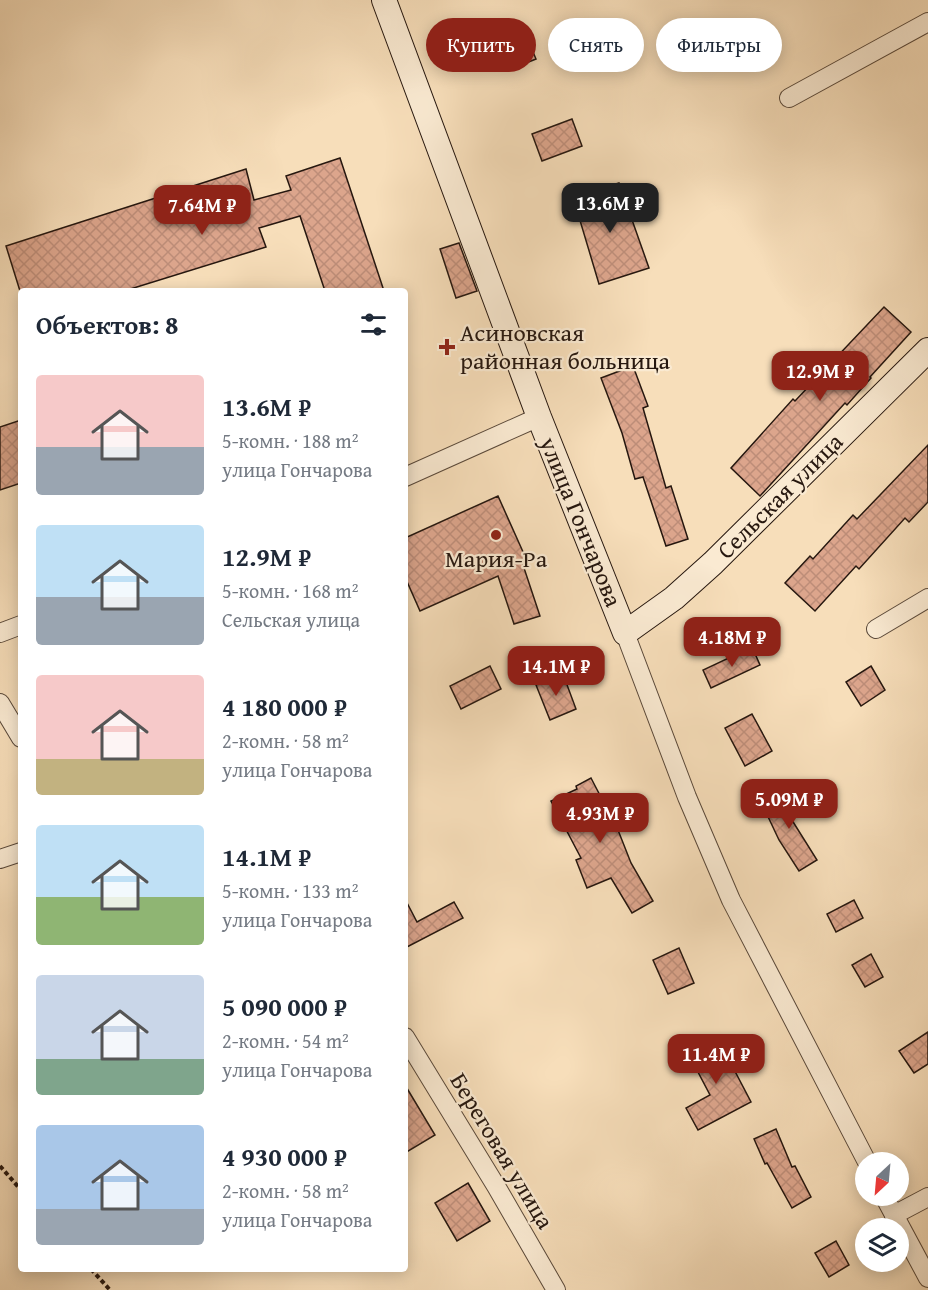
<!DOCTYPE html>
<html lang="ru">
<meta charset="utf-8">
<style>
:root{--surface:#fff;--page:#f2f2f3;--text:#1f2937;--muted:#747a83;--accent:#8f2418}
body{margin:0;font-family:"Gentium Book Plus",serif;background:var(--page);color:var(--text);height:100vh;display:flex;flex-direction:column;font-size:22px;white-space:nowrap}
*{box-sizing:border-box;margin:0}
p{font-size:20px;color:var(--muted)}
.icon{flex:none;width:33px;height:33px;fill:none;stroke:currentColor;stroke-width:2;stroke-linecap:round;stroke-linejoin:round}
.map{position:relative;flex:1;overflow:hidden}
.sheet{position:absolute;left:18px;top:288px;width:390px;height:984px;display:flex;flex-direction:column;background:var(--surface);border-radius:6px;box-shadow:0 3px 15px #0003}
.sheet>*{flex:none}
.top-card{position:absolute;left:426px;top:18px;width:411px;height:54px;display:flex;gap:12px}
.needle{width:39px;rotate:206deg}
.fabs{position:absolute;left:855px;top:1152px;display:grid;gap:12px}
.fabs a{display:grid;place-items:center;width:54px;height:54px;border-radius:50%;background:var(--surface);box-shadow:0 3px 15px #0003;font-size:30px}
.price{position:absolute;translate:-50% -51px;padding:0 14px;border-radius:12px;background:var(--accent);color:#fff;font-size:20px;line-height:39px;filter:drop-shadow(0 2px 3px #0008)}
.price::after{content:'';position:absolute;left:50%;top:36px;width:18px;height:14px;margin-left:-9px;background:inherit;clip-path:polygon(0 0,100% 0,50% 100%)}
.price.current{background:#222;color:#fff}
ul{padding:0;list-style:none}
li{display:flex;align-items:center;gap:18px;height:150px;padding:0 18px}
li span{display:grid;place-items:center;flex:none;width:168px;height:120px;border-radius:6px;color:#555}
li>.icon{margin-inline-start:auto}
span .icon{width:72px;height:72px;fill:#fffc;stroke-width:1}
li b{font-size:26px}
h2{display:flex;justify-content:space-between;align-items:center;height:72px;padding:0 18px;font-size:26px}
.chip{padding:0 21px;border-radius:27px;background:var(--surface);box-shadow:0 3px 15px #0003;font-size:21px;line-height:54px}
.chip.current{background:var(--accent);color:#fff}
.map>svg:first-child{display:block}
.building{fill:url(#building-cross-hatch);stroke:#26170f;stroke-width:1.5}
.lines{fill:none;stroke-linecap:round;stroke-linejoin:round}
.street-casing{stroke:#5a493a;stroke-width:20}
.secondary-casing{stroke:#26170f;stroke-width:26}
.path{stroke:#26170f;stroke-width:4;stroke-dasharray:4.5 3;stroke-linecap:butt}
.street{stroke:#faead2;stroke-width:18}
.secondary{stroke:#faead2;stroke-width:24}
.poi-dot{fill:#8f2418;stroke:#faead2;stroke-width:2}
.labels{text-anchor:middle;stroke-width:4.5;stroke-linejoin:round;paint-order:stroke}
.poi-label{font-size:24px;fill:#26170f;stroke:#faead2;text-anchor:start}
.street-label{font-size:24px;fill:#26170f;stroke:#faead2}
</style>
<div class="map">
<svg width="928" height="1290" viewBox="0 0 928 1290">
<defs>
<pattern id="building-cross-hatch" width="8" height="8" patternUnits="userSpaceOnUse" patternTransform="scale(1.5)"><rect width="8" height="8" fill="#dca58c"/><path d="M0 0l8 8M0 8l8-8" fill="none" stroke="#bd8d78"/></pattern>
</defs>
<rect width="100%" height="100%" fill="#f7deba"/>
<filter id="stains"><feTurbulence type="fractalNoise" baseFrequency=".00333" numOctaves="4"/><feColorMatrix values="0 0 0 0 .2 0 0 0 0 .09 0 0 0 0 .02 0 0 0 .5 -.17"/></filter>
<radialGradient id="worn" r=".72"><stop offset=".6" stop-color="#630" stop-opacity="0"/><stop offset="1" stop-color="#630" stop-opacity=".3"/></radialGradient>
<g class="building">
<polygon points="523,28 536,59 511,69 499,38"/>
<polygon points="572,119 582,146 542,161 532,134"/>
<polygon points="340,158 384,291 325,291 300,216 259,228 266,247 124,291 20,291 6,246 246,169 254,200 291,190 286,176"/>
<polygon points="619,183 649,268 599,284 573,197"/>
<polygon points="459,243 477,291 456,298 440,249"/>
<polygon points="884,307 911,332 870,377 871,378 847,405 845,403 760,496 731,468 793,399 795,401"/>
<polygon points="633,366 648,406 643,408 666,488 671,486 688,539 666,546 643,477 635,479 622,433 601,378"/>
<polygon points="21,420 21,483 0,490 0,427"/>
<polygon points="928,445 928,502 909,522 905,518 859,569 856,566 815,611 785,583 810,556 813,559 853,515 857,519"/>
<polygon points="498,496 528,563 523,565 540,616 514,624 498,576 420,611 405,577 405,538"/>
<polygon points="752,647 760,665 711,688 703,670"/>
<polygon points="490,666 501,689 461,709 450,686"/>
<polygon points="871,666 885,690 861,706 846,682"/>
<polygon points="563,674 576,709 550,720 536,685"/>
<polygon points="752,714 772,751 745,766 725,728"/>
<polygon points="591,778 618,830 631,863 653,901 632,913 611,878 587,888 576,860 581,858 551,801 577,789 576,786"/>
<polygon points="791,791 801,812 790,817 817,860 799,871 779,840 763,806"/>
<polygon points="405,899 417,922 454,902 463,918 405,948"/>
<polygon points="854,900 863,918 836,932 827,914"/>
<polygon points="679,948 694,983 668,994 653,960"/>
<polygon points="871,954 883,977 865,987 852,965"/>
<polygon points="928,1032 928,1064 914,1073 899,1051"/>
<polygon points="717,1037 751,1102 698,1130 686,1108 710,1095 688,1053"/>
<polygon points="405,1085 435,1135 405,1153"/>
<polygon points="776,1129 792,1167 795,1166 811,1197 792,1208 767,1163 765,1164 754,1139"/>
<polygon points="468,1183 490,1221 457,1241 435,1203"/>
<polygon points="836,1241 849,1265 829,1277 815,1253"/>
</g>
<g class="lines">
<defs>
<g id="street">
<polyline points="789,98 928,22"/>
<polyline points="405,477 539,417"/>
<polyline points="876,629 928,598"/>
<polyline points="0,633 21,625"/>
<polyline points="625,633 687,797 731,900 867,1162"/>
<polyline points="0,703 21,738"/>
<polyline points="0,859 21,852"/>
<polyline points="405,1037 496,1186 556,1290"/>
<polyline points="884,1196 928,1278"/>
<polyline points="894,1215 928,1197"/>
</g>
<polyline id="secondary" points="384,0 539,417 625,633 674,598 713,563 928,350"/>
</defs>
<use href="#street" class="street-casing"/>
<use href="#secondary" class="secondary-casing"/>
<g class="path">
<polyline points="0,1166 21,1190"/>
<polyline points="91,1269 110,1290"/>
</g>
<use href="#street" class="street"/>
<use href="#secondary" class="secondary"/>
</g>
<g class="poi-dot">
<path d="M444 338h6v6h6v6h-6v6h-6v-6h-6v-6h6z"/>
<circle cx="496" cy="535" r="6"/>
</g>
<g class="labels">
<g class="poi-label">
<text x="460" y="341">Асиновская<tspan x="460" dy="28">районная больница</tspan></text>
<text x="496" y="567" text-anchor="middle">Мария-Ра</text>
</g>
<g class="street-label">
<text transform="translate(780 496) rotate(-45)" y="8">Сельская улица</text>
<text transform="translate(581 522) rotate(68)" y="8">улица Гончарова</text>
<text transform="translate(502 1151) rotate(59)" y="8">Береговая улица</text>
</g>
</g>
<rect width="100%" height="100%" filter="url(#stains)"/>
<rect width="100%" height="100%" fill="url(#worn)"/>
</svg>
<div class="fabs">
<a><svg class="needle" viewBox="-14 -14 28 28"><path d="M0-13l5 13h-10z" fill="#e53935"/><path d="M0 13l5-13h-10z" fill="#747a83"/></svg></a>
<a><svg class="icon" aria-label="layers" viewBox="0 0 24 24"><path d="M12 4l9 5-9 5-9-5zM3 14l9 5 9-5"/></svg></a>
</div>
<b class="price current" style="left:610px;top:234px">13.6M ₽</b>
<b class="price" style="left:202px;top:236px">7.64M ₽</b>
<b class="price" style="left:820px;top:402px">12.9M ₽</b>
<b class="price" style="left:732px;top:668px">4.18M ₽</b>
<b class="price" style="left:556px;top:697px">14.1M ₽</b>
<b class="price" style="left:789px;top:830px">5.09M ₽</b>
<b class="price" style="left:600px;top:844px">4.93M ₽</b>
<b class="price" style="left:716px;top:1085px">11.4M ₽</b>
<div class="top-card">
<a class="chip current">Купить</a>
<a class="chip">Снять</a>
<a class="chip">Фильтры</a>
</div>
<section class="sheet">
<h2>Объектов: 8<svg class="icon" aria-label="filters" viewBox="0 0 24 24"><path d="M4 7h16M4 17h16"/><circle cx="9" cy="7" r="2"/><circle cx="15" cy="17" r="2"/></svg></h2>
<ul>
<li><span style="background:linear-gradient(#f6c9c9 60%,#9aa5b1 0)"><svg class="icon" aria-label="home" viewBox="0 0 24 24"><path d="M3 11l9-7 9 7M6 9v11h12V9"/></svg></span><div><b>13.6M ₽</b><p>5-комн. · 188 m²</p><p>улица Гончарова</p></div></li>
<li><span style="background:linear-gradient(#bfe0f5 60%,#9aa5b1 0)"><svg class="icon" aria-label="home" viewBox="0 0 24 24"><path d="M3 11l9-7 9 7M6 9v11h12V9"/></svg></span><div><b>12.9M ₽</b><p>5-комн. · 168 m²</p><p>Сельская улица</p></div></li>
<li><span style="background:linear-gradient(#f6c9c9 70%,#c2b280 0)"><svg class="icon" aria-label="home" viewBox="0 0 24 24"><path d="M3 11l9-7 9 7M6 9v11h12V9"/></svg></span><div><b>4 180 000 ₽</b><p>2-комн. · 58 m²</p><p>улица Гончарова</p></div></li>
<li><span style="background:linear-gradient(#bfe0f5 60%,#8fb573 0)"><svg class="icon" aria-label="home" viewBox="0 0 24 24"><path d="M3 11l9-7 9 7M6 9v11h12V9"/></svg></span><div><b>14.1M ₽</b><p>5-комн. · 133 m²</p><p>улица Гончарова</p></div></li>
<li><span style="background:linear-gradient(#c9d6e8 70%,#7fa58c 0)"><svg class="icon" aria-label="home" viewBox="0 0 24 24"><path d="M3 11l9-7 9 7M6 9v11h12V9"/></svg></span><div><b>5 090 000 ₽</b><p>2-комн. · 54 m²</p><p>улица Гончарова</p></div></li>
<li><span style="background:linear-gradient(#a9c7e8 70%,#9aa5b1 0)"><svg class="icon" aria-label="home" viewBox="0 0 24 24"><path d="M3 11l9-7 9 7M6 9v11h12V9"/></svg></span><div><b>4 930 000 ₽</b><p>2-комн. · 58 m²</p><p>улица Гончарова</p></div></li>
</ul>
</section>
</div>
